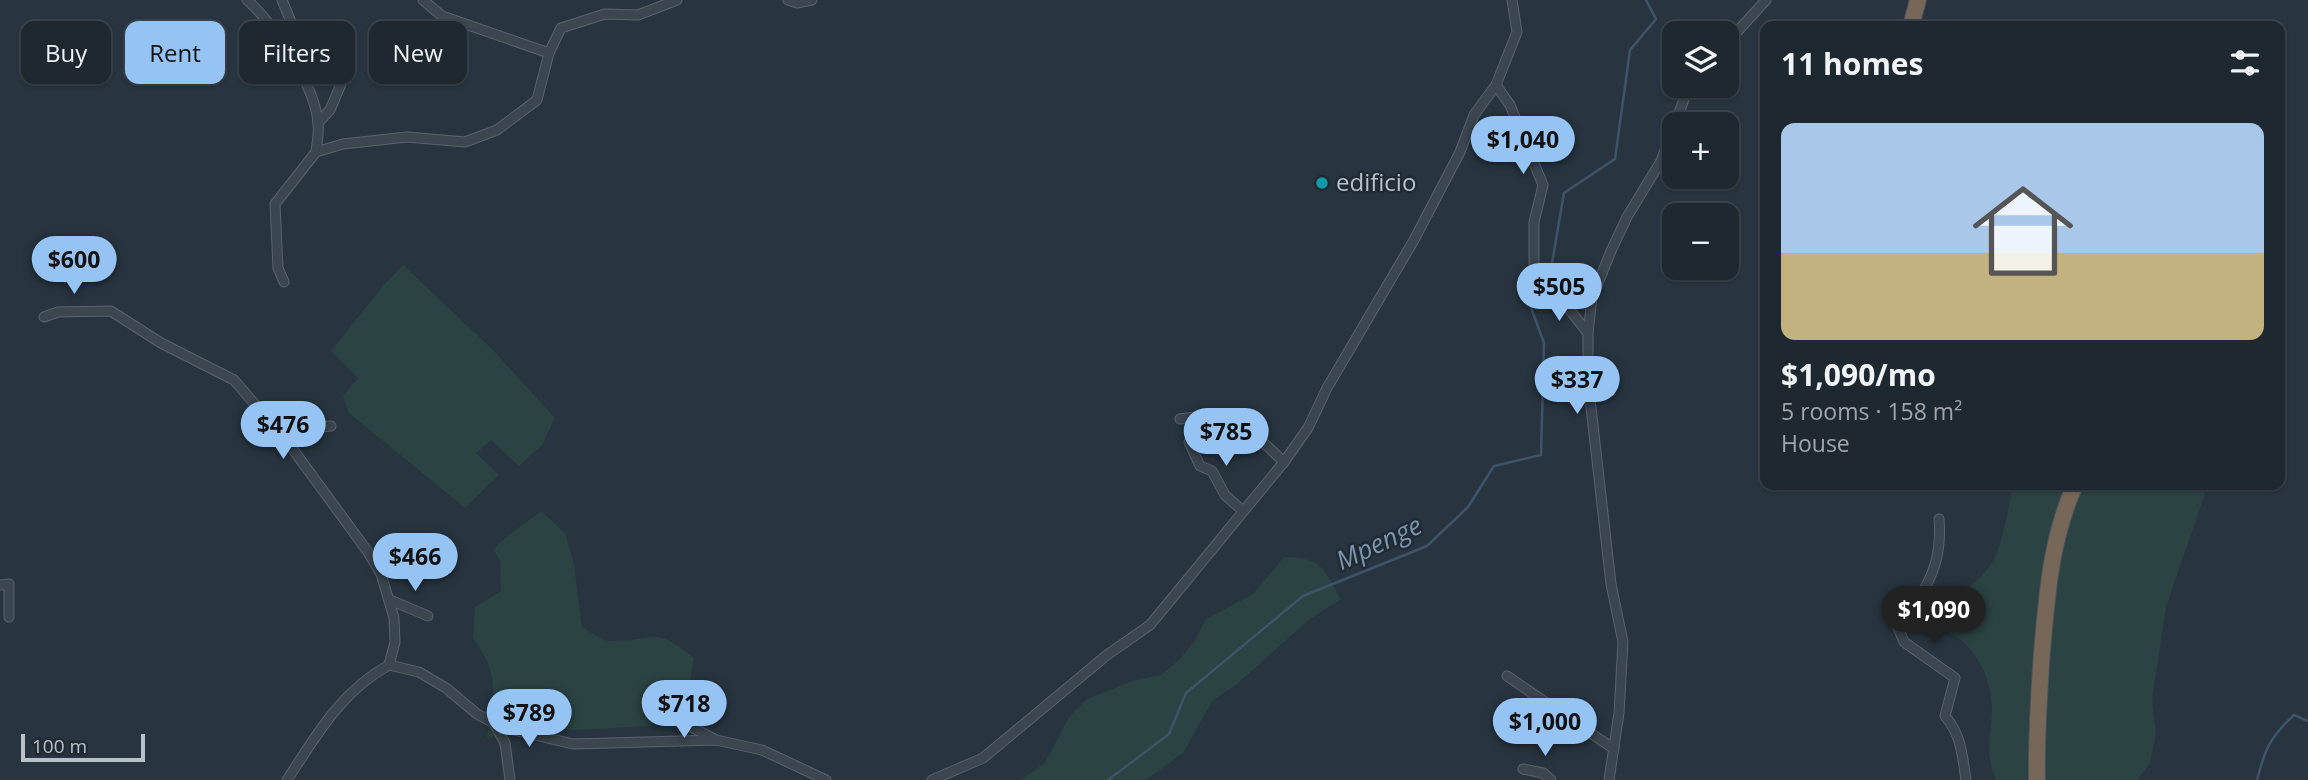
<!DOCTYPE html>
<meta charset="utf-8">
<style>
:root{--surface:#1e2830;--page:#263038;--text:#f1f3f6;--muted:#a1a6ab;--line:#3c444c;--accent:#95c3f3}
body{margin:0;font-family:"Open Sans",sans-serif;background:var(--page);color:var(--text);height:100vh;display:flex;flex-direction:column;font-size:26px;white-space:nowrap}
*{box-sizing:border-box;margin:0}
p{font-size:23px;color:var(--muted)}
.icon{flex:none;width:38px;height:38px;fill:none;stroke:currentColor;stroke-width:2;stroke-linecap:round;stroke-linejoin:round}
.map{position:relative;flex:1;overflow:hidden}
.sheet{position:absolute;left:1760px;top:21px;width:525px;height:469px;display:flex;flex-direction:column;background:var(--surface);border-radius:14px;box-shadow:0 2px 5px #0004,0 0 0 2px var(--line)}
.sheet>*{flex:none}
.guide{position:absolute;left:21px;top:21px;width:665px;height:63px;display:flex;gap:14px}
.buttons{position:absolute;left:1662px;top:21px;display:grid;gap:14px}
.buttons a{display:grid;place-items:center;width:77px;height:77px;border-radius:14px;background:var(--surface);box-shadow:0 2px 5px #0004,0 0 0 2px var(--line);font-size:35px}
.scale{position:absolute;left:21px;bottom:18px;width:124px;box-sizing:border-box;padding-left:7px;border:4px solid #b8c1ca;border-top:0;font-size:19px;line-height:24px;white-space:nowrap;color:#b8c1ca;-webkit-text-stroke:5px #202b35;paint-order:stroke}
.price{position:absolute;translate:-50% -60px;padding:0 16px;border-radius:24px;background:var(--accent);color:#111;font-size:23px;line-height:46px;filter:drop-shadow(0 2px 4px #0008)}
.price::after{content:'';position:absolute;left:50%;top:42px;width:21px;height:16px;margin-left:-10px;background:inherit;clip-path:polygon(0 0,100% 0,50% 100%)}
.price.selected{background:#222;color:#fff}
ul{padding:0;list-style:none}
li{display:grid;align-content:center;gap:14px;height:371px;padding:0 21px}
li+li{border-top:2px solid var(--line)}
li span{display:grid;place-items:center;height:217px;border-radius:14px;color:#555}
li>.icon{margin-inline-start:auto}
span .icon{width:126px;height:126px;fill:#fffc;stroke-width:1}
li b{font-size:30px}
h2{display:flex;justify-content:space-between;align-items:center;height:84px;padding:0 21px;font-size:30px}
.pill{padding:0 24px;border-radius:14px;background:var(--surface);box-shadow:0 2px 5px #0004,0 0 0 2px var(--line);font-size:24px;line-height:63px}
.pill.selected{background:var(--accent);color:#111}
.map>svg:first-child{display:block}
.green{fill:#2b4342}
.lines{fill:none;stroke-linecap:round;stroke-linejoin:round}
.stream{stroke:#3f5468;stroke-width:2.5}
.street-casing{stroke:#59646d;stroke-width:11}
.highway-casing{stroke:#46515a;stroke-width:18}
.street{stroke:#3c4650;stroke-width:9}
.highway{stroke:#766759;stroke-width:16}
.culture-dot{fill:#0f9aa8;stroke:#202b35;stroke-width:2.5}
.labels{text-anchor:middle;stroke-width:5;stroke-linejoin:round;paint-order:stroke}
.poi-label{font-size:24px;fill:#b8c1ca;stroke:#202b35;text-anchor:start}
.water-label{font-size:26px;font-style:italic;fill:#7b95ab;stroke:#202b35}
</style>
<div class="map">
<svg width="2308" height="780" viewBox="0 0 2308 780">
<rect width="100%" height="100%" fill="#283540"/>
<g class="green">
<polygon points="403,265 493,350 555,418 542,445 519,466 491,440 476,453 499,475 465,508 349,413 343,396 358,378 331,351 383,286"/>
<path d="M2013,485H2208L2166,607L2152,700L2156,733L2150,763L2137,780H1996C1984,752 1991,739 1992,711C1992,672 1970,634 1931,626L1928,615L1932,606C2001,578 1999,552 2013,485Z"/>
<path d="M541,511L565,533L574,564L582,627C591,632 603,642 612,641C657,641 654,625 694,658L687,702L649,726L573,730L548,725L487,738C494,692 501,677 473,638L475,607L501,591L500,561L494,550L501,541Z"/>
<path d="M1284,557C1323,558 1323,568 1341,599L1310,619L1237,684L1212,701L1183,753L1146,780H1021L1045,763L1069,717L1087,699L1136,680L1161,675L1179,660L1195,641L1206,619L1252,595Z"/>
</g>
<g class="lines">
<g class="stream">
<polyline points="1108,780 1169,734 1186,693 1303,596 1427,546 1468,507 1494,466 1541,455 1544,343 1530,305 1551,269 1564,193 1615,159 1630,50 1656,19 1646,0"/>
<path d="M2257,780C2265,749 2270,737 2294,715L2308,721"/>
</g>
<defs>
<g id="street">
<path d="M247,0C274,24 317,88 318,125C319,134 317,143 316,152"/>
<polyline points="282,0 295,31 305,31 341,84 330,110 318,123"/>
<polyline points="423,0 442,16 549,53"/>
<polyline points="788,0 797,3 812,0"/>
<polyline points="1727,43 1766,0"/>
<polyline points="1496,85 1510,105 1543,185 1534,222 1534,265 1588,333"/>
<polyline points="284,282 278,268 275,204 316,152 343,144 407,137 465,142 497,130 537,100 549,53 561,28 605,14 638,15 677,0"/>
<polyline points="44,317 58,312 111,311 161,343 234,380 289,444 368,552 381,574 394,618 395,642 389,665"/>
<polyline points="262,410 321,427 331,426"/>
<path d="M1180,419C1237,410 1244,425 1284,462"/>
<polyline points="1189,442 1200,466 1212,471 1225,495 1242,510"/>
<path d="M1939,519C1942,555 1933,577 1914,607L1892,613L1904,642L1955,678L1945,716C1962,736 1962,755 1966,780"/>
<polyline points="0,585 9,584 9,617"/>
<polyline points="390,600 428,616"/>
<polyline points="1507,676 1614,749"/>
<polyline points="666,714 716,740"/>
<polyline points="495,725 505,743 510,780"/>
<polyline points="1523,769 1543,773 1551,780"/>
<path d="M287,780C316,736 341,691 389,665L419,672L446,688L477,714L501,727L573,744L716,740L762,750L826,780"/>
<polyline points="932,780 983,758 1107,655 1150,625 1284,462 1308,428 1327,388 1414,240 1460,152 1474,115 1496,85 1517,32 1512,0"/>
<polyline points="1609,780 1619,713 1623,642 1611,584 1588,381 1588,333 1592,298 1611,251 1627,217 1661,161 1689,86"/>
</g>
<g id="highway">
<polyline points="1911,26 1918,0"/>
<path d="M2037,780C2036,737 2039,695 2042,652C2047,594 2051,538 2075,485"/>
</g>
</defs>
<use href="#street" class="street-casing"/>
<use href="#highway" class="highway-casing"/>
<use href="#street" class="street"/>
<use href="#highway" class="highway"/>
</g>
<circle class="culture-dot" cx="1322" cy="183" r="7"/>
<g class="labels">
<g class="poi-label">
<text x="1336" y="191">edificio</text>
</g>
<g class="water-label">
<text transform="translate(1379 543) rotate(-25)" y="9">Mpenge</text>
</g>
</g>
</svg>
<div class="buttons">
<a><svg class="icon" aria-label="layers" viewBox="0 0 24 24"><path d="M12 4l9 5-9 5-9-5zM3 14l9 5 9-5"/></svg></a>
<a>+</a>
<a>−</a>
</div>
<div class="scale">100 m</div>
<b class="price" style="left:1523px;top:176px">$1,040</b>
<b class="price" style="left:74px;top:296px">$600</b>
<b class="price" style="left:1559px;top:323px">$505</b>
<b class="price" style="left:1577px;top:416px">$337</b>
<b class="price" style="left:283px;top:461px">$476</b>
<b class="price" style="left:1226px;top:468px">$785</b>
<b class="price" style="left:415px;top:593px">$466</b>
<b class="price selected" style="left:1934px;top:646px">$1,090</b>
<b class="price" style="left:684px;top:740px">$718</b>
<b class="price" style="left:529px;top:749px">$789</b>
<b class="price" style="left:1545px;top:758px">$1,000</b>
<div class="guide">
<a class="pill">Buy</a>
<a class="pill selected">Rent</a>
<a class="pill">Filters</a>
<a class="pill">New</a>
</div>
<section class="sheet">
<h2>11 homes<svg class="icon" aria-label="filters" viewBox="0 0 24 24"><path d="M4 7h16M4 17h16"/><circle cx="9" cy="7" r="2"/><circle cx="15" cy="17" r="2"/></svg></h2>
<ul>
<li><span style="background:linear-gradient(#a9c7e8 60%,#c2b280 0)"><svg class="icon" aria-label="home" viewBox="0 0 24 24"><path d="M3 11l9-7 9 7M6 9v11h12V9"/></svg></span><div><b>$1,090/mo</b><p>5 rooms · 158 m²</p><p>House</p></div></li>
</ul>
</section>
</div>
